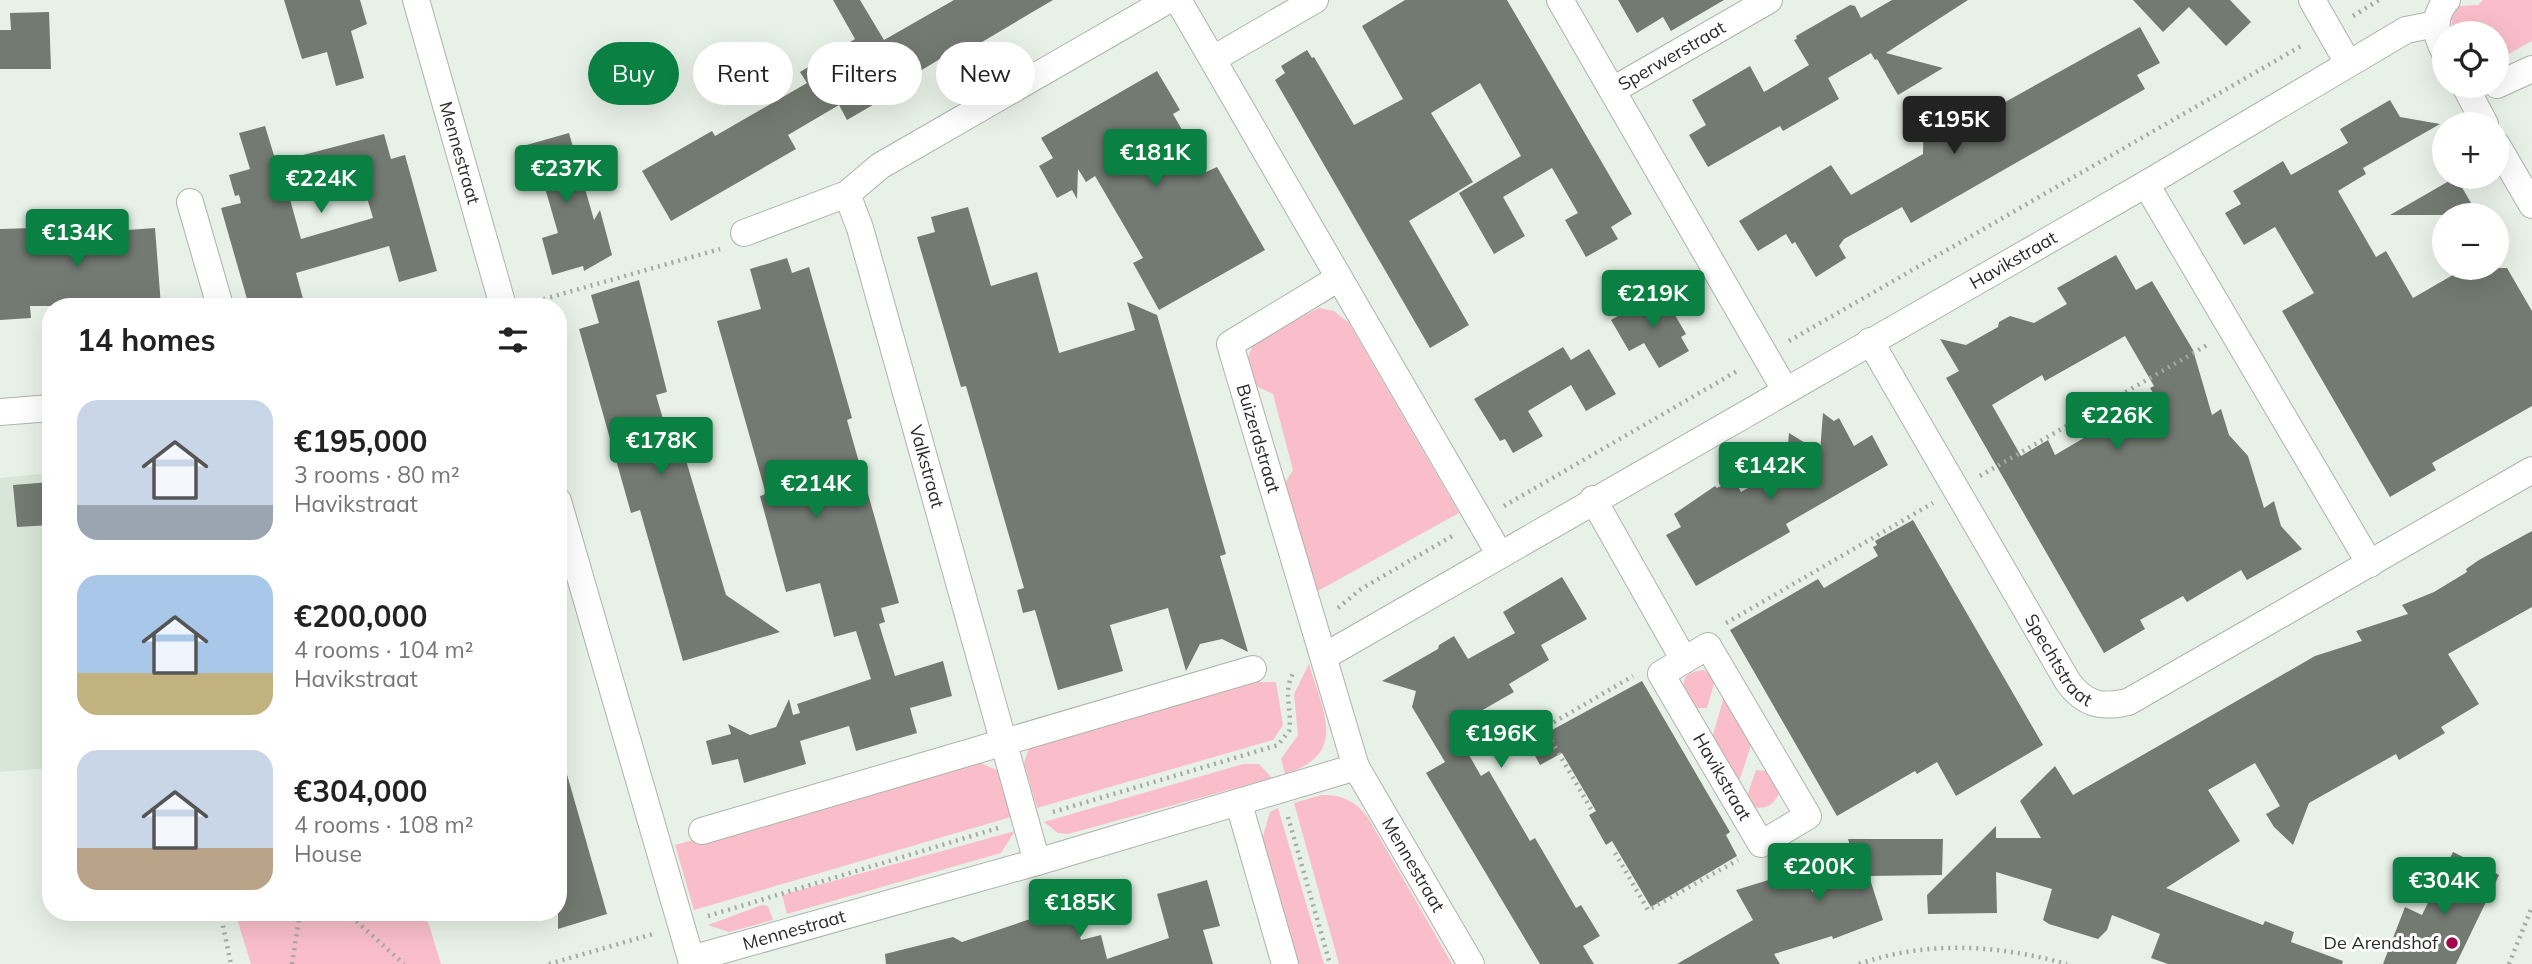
<!DOCTYPE html>
<meta charset="utf-8">
<style>
:root{--surface:#fff;--page:#f6f6f6;--text:#222;--muted:#767676;--accent:#0b8043}
body{margin:0;font-family:Mulish,sans-serif;background:var(--page);color:var(--text);height:100vh;display:flex;flex-direction:column;font-size:26px;white-space:nowrap}
*{box-sizing:border-box;margin:0}
p{font-size:23px;color:var(--muted)}
.icon{flex:none;width:38px;height:38px;fill:none;stroke:currentColor;stroke-width:2;stroke-linecap:round;stroke-linejoin:round}
.map{position:relative;flex:1;overflow:hidden}
.details{position:absolute;left:42px;top:298px;width:525px;height:623px;display:flex;flex-direction:column;background:var(--surface);border-radius:28px;box-shadow:0 7px 28px #0002}
.details>*{flex:none}
.guide{position:absolute;left:588px;top:42px;width:665px;height:63px;display:flex;gap:14px}
.controls{position:absolute;left:2432px;top:21px;display:grid;gap:14px}
.controls a{display:grid;place-items:center;width:77px;height:77px;border-radius:50%;background:var(--surface);box-shadow:0 7px 28px #0002;font-size:35px}
.price{position:absolute;translate:-50% -60px;padding:0 16px;border-radius:7px;background:var(--accent);color:#fff;font-size:23px;line-height:46px;filter:drop-shadow(0 2px 4px #0008)}
.price::after{content:'';position:absolute;left:50%;top:42px;width:21px;height:16px;margin-left:-10px;background:inherit;clip-path:polygon(0 0,100% 0,50% 100%)}
.price.on{background:#222;color:#fff}
ul{padding:0;list-style:none}
li{display:flex;align-items:center;gap:21px;height:175px;padding:0 35px}
li span{display:grid;place-items:center;flex:none;width:196px;height:140px;border-radius:21px;color:#555}
li>.icon{margin-inline-start:auto}
span .icon{width:84px;height:84px;fill:#fffc;stroke-width:1}
li b{font-size:30px}
h2{display:flex;justify-content:space-between;align-items:center;height:84px;padding:0 35px;font-size:30px}
.pill{padding:0 24px;border-radius:32px;background:var(--surface);box-shadow:0 7px 28px #0002;font-size:24px;line-height:63px}
.pill.on{background:var(--accent);color:#fff}
.map>svg:first-child{display:block}
.built{fill:#d8e6d7}
.green{fill:#f9beca}
.building{fill:#737a72;fill-rule:evenodd}
.lines{fill:none;stroke-linecap:round;stroke-linejoin:round}
.street-casing{stroke:#abb4ab;stroke-width:28}
.path{stroke:#a3a9a3;stroke-width:4.5;stroke-dasharray:2 5;stroke-linecap:butt}
.street{stroke:#fff;stroke-width:26}
.poi-dot{fill:#a1084b;stroke:#fff;stroke-width:2.5}
.labels{text-anchor:middle;stroke-width:6;stroke-linejoin:round;paint-order:stroke}
.street-label{font-size:18px;fill:#282b28;stroke:#fff}
.poi-label{font-size:18px;fill:#282b28;stroke:#fff;text-anchor:end}
</style>
<div class="map">
<svg width="2532" height="964" viewBox="0 0 2532 964">
<rect width="100%" height="100%" fill="#e8f1e8"/>
<polygon class="built" points="51,473 51,768 0,772 0,478"/>
<g class="green">
<polygon points="2483,0 2532,0 2532,41 2505,56 2502,70 2497,70 2497,33 2452,33 2452,18 2459,6 2478,5"/>
<polygon points="1319,308 1334,311 1349,323 1459,513 1316,592 1285,483 1293,470 1273,394 1256,386 1247,360 1254,342"/>
<path d="M1309,664C1323,712 1349,754 1285,774L1281,759L1298,735L1294,694Z"/>
<path d="M1704,670L1716,676L1707,708H1694C1683,690 1674,673 1704,670Z"/>
<polygon points="1248,682 1276,682 1283,725 1273,740 1037,808 1024,763 1029,748"/>
<polygon points="1726,690 1754,736 1736,791 1710,745"/>
<polygon points="976,761 999,771 1011,817 694,910 675,845"/>
<polygon points="1243,764 1259,764 1272,778 1068,834 1058,833 1044,822"/>
<path d="M1756,770L1769,771L1780,791C1774,808 1759,813 1745,802Z"/>
<path d="M1321,795C1341,794 1355,801 1367,816L1452,964H1339L1294,803Z"/>
<polygon points="1278,808 1324,964 1298,964 1262,839 1270,812"/>
<polygon points="1015,831 1001,853 787,914 782,895"/>
<polygon points="762,905 768,906 773,920 729,932 708,925"/>
<polygon points="235,912 425,912 441,964 251,964"/>
</g>
<g class="building">
<polygon points="284,0 360,0 367,24 351,31 364,78 336,86 327,52 302,59"/>
<polygon points="833,0 860,0 884,40 954,0 1053,0 943,65 940,59 920,71 918,67 873,93 878,102 847,120 839,105 788,135 796,149 671,221 642,171 712,131 715,136 807,83 800,72 855,39"/>
<polygon points="1405,0 1507,0 1632,214 1611,227 1618,239 1586,257 1565,220 1578,213 1552,168 1503,197 1525,236 1494,254 1459,193 1521,156 1480,83 1431,113 1473,182 1409,221 1469,325 1430,348 1275,80 1285,73 1281,66 1307,50 1312,58 1314,57 1354,125 1403,99 1362,26"/>
<polygon points="1618,0 1724,0 1671,31 1663,17 1637,33"/>
<polygon points="1892,0 1968,0 1886,53 1943,68 1898,95 1877,59 1875,60 1871,53 1828,78 1839,99 1783,131 1780,126 1708,167 1689,135 1706,125 1692,100 1750,66 1764,92 1809,65 1794,40 1797,39 1796,36 1850,5 1855,6 1861,18"/>
<polygon points="2133,0 2230,0 2251,22 2226,46 2189,7 2163,32"/>
<polygon points="49,12 51,69 0,69 0,30 11,30 10,13"/>
<polygon points="2140,27 2160,63 2137,75 2145,89 1911,223 1902,207 1844,239 1839,246 1846,258 1816,277 1795,242 1792,244 1786,234 1758,251 1739,221 1831,165 1851,195 1923,154 1924,101 1944,136"/>
<polygon points="1157,71 1180,110 1173,114 1206,172 1217,167 1265,250 1159,310 1133,263 1143,258 1095,176 1086,182 1078,169 1077,199 1072,190 1057,198 1039,166 1053,158 1041,138"/>
<polygon points="2390,100 2400,117 2440,124 2363,168 2366,174 2338,191 2376,257 2386,251 2413,298 2465,268 2507,268 2532,311 2532,406 2432,463 2436,470 2390,497 2282,311 2314,293 2275,227 2244,245 2225,213 2241,204 2233,191 2283,161 2291,175 2348,143 2340,129"/>
<path d="M265,126L276,162L384,134L391,159L405,155L437,271L399,282L389,246L296,273L305,306H249L221,208L241,203L239,195L235,196L229,175L250,169L239,133ZM358,168L373,218L301,239L286,185Z"/>
<polygon points="569,133 594,220 600,210 612,255 584,271 583,266 552,275 542,238 558,233 543,181 527,186 516,148"/>
<polygon points="2456,177 2478,215 2390,215"/>
<polygon points="968,207 991,286 1037,272 1059,353 1135,330 1127,302 1157,315 1226,554 1220,556 1248,652 1222,639 1200,644 1186,671 1168,608 1110,625 1123,671 1058,690 1035,610 1023,613 1017,590 1024,588 966,386 961,387 917,237 935,232 931,217"/>
<polygon points="100,226 100,232 155,228 161,306 30,306 31,318 0,320 0,229"/>
<path d="M2116,255L2136,290L2152,281L2193,350L2212,415L2221,409L2229,435L2248,456L2264,508L2274,501L2281,526L2302,549L2247,580L2241,570L2187,602L2183,596L2140,620L2145,629L2104,653L1946,378L1959,371L1940,339L1966,345L1998,327L1999,322L2010,316L2034,323L2067,304L2057,288ZM2125,336L2154,386L2150,388L2155,396L2055,455L2048,440L2021,456L1992,405L2042,375L2045,381Z"/>
<polygon points="787,258 792,273 809,267 852,418 847,420 899,603 881,608 885,622 879,624 895,676 943,661 952,696 910,708 917,733 856,751 849,726 800,741 806,764 744,783 738,759 712,765 706,741 731,734 728,724 750,735 776,727 789,699 793,715 800,713 797,704 871,679 856,631 834,637 820,583 786,592 760,496 766,494 717,321 761,309 750,269"/>
<polygon points="639,280 667,392 656,395 670,443 680,440 726,595 780,632 683,661 640,510 631,513 579,329 599,323 591,295"/>
<polygon points="1661,291 1686,334 1681,337 1689,351 1659,368 1644,343 1629,351 1611,320"/>
<polygon points="1563,347 1571,360 1589,349 1616,394 1586,411 1571,385 1528,411 1543,436 1513,453 1505,439 1500,441 1474,399"/>
<polygon points="1823,413 1834,421 1839,418 1854,446 1872,435 1888,465 1786,524 1790,532 1696,586 1666,535 1681,527 1674,514 1715,486 1717,488 1734,479 1741,492 1791,463 1787,457 1789,433 1820,452"/>
<polygon points="51,482 51,525 17,527 13,485"/>
<polygon points="1913,520 2043,745 1956,796 1937,762 1917,774 1915,771 1837,816 1730,630 1818,579 1824,588 1878,556 1873,547 1877,545 1875,541"/>
<polygon points="2532,531 2532,607 2448,654 2479,704 2441,727 2445,733 2399,760 2396,754 2309,803 2293,845 2274,827 2266,814 2280,806 2255,763 2208,790 2240,841 2166,888 2263,925 2265,921 2294,932 2291,942 2343,961 2342,964 2168,964 2151,958 2160,934 2112,915 2107,930 2098,939 2049,924 2043,920 2052,889 1996,872 1997,913 1928,914 1927,895 1996,826 1996,838 2041,838 2020,801 2055,766 2073,795 2315,656 2362,641 2356,631 2408,614 2402,605 2434,592 2467,572 2466,569 2479,560"/>
<polygon points="1562,577 1587,619 1541,645 1549,660 1509,684 1514,692 1453,727 1481,776 1489,771 1530,841 1535,838 1576,908 1581,905 1600,936 1583,946 1594,964 1540,964 1426,773 1445,762 1412,707 1416,691 1382,681 1438,649 1439,645 1454,636 1468,659 1515,633 1503,612"/>
<polygon points="1642,681 1730,832 1726,835 1737,856 1651,907 1612,841 1606,845 1589,815 1596,811 1562,753 1540,765 1528,743"/>
<polygon points="566,771 607,914 558,929 558,772"/>
<polygon points="1848,839 1943,839 1942,875 1869,876 1883,920 1833,939 1832,936 1774,954 1780,964 1677,964 1753,920 1736,890 1805,869 1812,892 1863,876 1859,876"/>
<polygon points="2453,852 2499,875 2456,964 2383,964 2405,907 2422,915"/>
<polygon points="1207,880 1220,926 1203,930 1213,964 886,964 885,954 953,937 962,942 1057,910 1059,913 1072,909 1081,940 1101,935 1107,959 1169,938 1157,894"/>
</g>
<g class="lines">
<defs>
<g id="street">
<path id="s1" d="M416,0L503,306"/>
<polyline points="1178,0 1500,555"/>
<polyline points="1560,0 1785,390"/>
<polyline points="2312,0 2348,63"/>
<path d="M2445,53C2435,34 2432,17 2447,0"/>
<polyline points="1213,59 1315,0"/>
<polyline points="2497,85 2532,69"/>
<polyline points="2465,86 2485,124"/>
<path id="s2" d="M1613,90L1769,0"/>
<polyline points="2497,145 2532,205"/>
<polyline points="2146,184 2370,564"/>
<path id="s3" d="M847,194L860,228L1037,862"/>
<polyline points="190,202 220,306"/>
<polyline points="744,233 847,194 880,166 1168,0"/>
<path id="s4" d="M1339,278L1230,344L1356,767L1471,964"/>
<path id="s5" d="M1870,341L2068,682C2085,705 2102,708 2128,702L2532,470"/>
<polyline points="0,412 51,408"/>
<polyline points="1593,499 1684,660"/>
<path id="s6" d="M558,501L691,959L1037,862L1356,767"/>
<polygon points="1708,646 1808,816 1761,844 1661,674"/>
<path id="s7" d="M1325,656L2146,184L2406,30L2436,24"/>
<polyline points="1239,804 1285,964"/>
<polyline points="702,831 1253,669"/>
</g>
</defs>
<use href="#street" class="street-casing"/>
<g class="path">
<polyline points="2353,16 2379,0"/>
<polyline points="530,303 720,249"/>
<polyline points="1789,341 2303,45"/>
<polyline points="1980,476 2209,344"/>
<polyline points="1504,506 1739,370"/>
<polyline points="1338,608 1361,589 1454,535"/>
<polyline points="1726,623 1933,503"/>
<polyline points="1591,809 1544,728 1633,676"/>
<path d="M1053,812L1278,745L1289,731C1293,708 1281,692 1295,670"/>
<polyline points="1288,817 1330,964"/>
<polyline points="1615,853 1648,910 1738,860"/>
<polyline points="220,912 231,964"/>
<polyline points="346,912 404,964"/>
<polyline points="708,916 998,828"/>
<polyline points="292,964 300,912"/>
<polyline points="549,964 653,934"/>
<path d="M1859,964C1928,940 1999,945 2067,964"/>
<polyline points="2509,964 2532,907"/>
</g>
<use href="#street" class="street"/>
</g>
<circle class="poi-dot" cx="2452" cy="943" r="7"/>
<g class="labels">
<g class="street-label">
<text dy="6" stroke="none"><textPath href="#s2" startOffset="68">Sperwerstraat</textPath></text>
<text dy="6" stroke="none"><textPath href="#s1" startOffset="159">Mennestraat</textPath></text>
<text dy="6" stroke="none"><textPath href="#s7" startOffset="794">Havikstraat</textPath></text>
<text dy="6" stroke="none"><textPath href="#s4" startOffset="226">Buizerdstraat</textPath></text>
<text dy="6" stroke="none"><textPath href="#s3" startOffset="284">Valkstraat</textPath></text>
<text dy="6" stroke="none"><textPath href="#s5" startOffset="371">Spechtstraat</textPath></text>
<text transform="translate(1722 777) rotate(60)" y="6">Havikstraat</text>
<text dy="6" stroke="none"><textPath href="#s4" startOffset="682">Mennestraat</textPath></text>
<text dy="6" stroke="none"><textPath href="#s6" startOffset="584">Mennestraat</textPath></text>
</g>
<g class="poi-label">
<text x="2438" y="949">De Arendshof</text>
</g>
</g>
</svg>
<div class="controls">
<a><svg class="icon" aria-label="locate" viewBox="0 0 24 24"><circle cx="12" cy="12" r="6"/><path d="M12 2v4M12 18v4M2 12h4M18 12h4"/></svg></a>
<a>+</a>
<a>−</a>
</div>
<b class="price on" style="left:1954px;top:156px">€195K</b>
<b class="price" style="left:1155px;top:189px">€181K</b>
<b class="price" style="left:566px;top:205px">€237K</b>
<b class="price" style="left:321px;top:215px">€224K</b>
<b class="price" style="left:77px;top:269px">€134K</b>
<b class="price" style="left:1653px;top:330px">€219K</b>
<b class="price" style="left:2117px;top:452px">€226K</b>
<b class="price" style="left:661px;top:477px">€178K</b>
<b class="price" style="left:1770px;top:502px">€142K</b>
<b class="price" style="left:816px;top:520px">€214K</b>
<b class="price" style="left:1501px;top:770px">€196K</b>
<b class="price" style="left:1819px;top:903px">€200K</b>
<b class="price" style="left:2444px;top:917px">€304K</b>
<b class="price" style="left:1080px;top:939px">€185K</b>
<div class="guide">
<a class="pill on">Buy</a>
<a class="pill">Rent</a>
<a class="pill">Filters</a>
<a class="pill">New</a>
</div>
<section class="details">
<h2>14 homes<svg class="icon" aria-label="filters" viewBox="0 0 24 24"><path d="M4 7h16M4 17h16"/><circle cx="9" cy="7" r="2"/><circle cx="15" cy="17" r="2"/></svg></h2>
<ul>
<li><span style="background:linear-gradient(#c9d6e8 75%,#9aa5b1 0)"><svg class="icon" aria-label="home" viewBox="0 0 24 24"><path d="M3 11l9-7 9 7M6 9v11h12V9"/></svg></span><div><b>€195,000</b><p>3 rooms · 80 m²</p><p>Havikstraat</p></div></li>
<li><span style="background:linear-gradient(#a9c7e8 70%,#c2b280 0)"><svg class="icon" aria-label="home" viewBox="0 0 24 24"><path d="M3 11l9-7 9 7M6 9v11h12V9"/></svg></span><div><b>€200,000</b><p>4 rooms · 104 m²</p><p>Havikstraat</p></div></li>
<li><span style="background:linear-gradient(#c9d6e8 70%,#b9a48a 0)"><svg class="icon" aria-label="home" viewBox="0 0 24 24"><path d="M3 11l9-7 9 7M6 9v11h12V9"/></svg></span><div><b>€304,000</b><p>4 rooms · 108 m²</p><p>House</p></div></li>
</ul>
</section>
</div>
